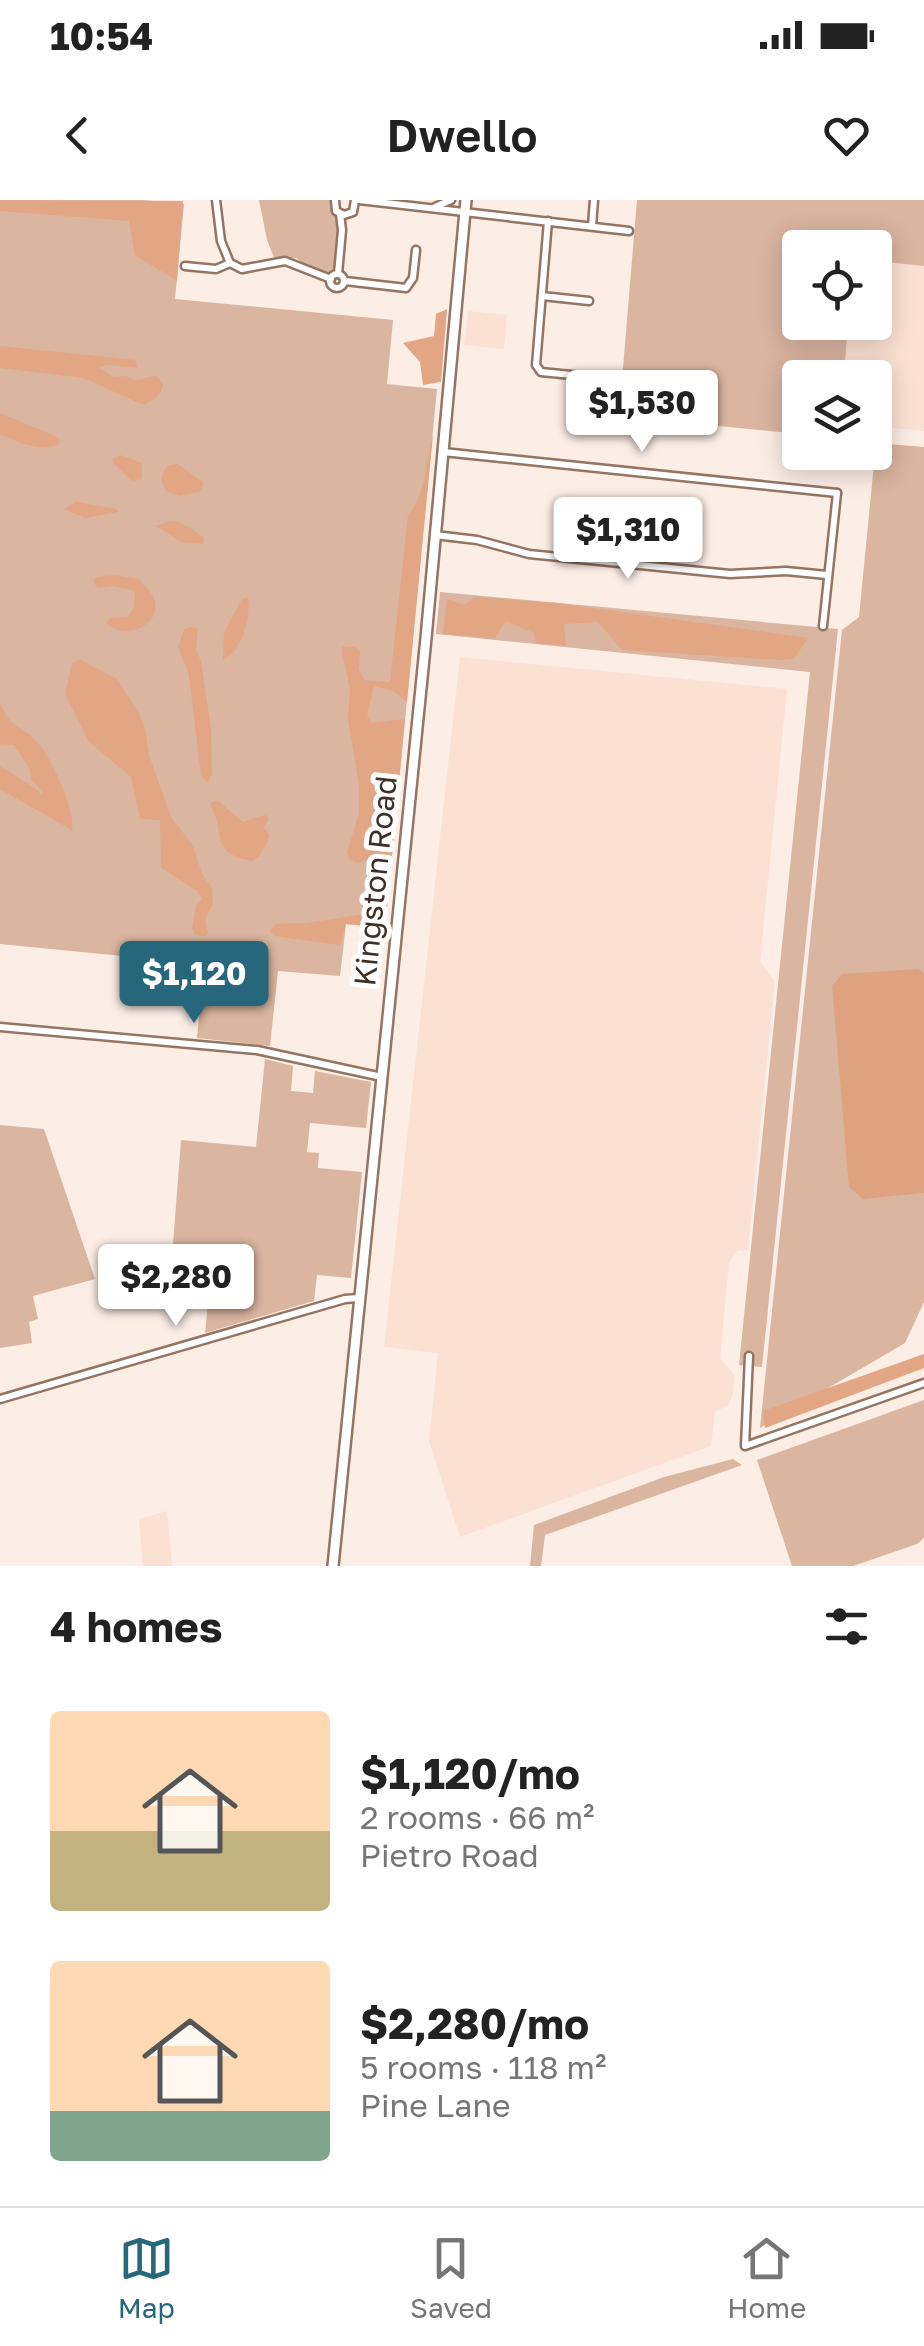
<!DOCTYPE html>
<meta charset="utf-8">
<style>
:root{--surface:#fff;--page:#f6f6f6;--text:#222;--muted:#767676;--line:#e0e0e0;--accent:#27677c}
body{margin:0;font-family:"Golos Text",sans-serif;background:var(--page);color:var(--text);height:100vh;display:flex;flex-direction:column;font-size:38px;white-space:nowrap}
*{box-sizing:border-box;margin:0}
p{font-size:32px;color:var(--muted)}
.icon{flex:none;width:55px;height:55px;fill:none;stroke:currentColor;stroke-width:2;stroke-linecap:round;stroke-linejoin:round}
.map{position:relative;height:1366px;overflow:hidden}
.details{display:flex;flex-direction:column;background:var(--surface);flex:1}
.details>*{flex:none}
.tools{position:absolute;left:782px;top:30px;display:grid;gap:20px}
.tools a{display:grid;place-items:center;width:110px;height:110px;border-radius:10px;background:var(--surface);box-shadow:0 5px 25px #0003;font-size:50px}
.price{position:absolute;translate:-50% -85px;padding:0 22px;border-radius:10px;background:#fff;color:#222;font-size:32px;line-height:65px;filter:drop-shadow(0 2px 5px #0008)}
.price::after{content:'';position:absolute;left:50%;top:60px;width:30px;height:22px;margin-left:-15px;background:inherit;clip-path:polygon(0 0,100% 0,50% 100%)}
.price.current{background:var(--accent);color:#fff}
ul{padding:0;list-style:none}
li{display:flex;align-items:center;gap:30px;height:250px;padding:0 50px}
li span{display:grid;place-items:center;flex:none;width:280px;height:200px;border-radius:10px;color:#555}
li>.icon{margin-inline-start:auto}
span .icon{width:120px;height:120px;fill:#fffc;stroke-width:1}
li b{font-size:42px}
h2{display:flex;justify-content:space-between;align-items:center;height:120px;padding:0 50px;font-size:42px}
.status{display:flex;justify-content:space-between;align-items:center;height:70px;padding:0 50px;background:var(--surface);direction:ltr}
.status svg{height:28px;fill:currentColor}
header{display:flex;justify-content:space-between;align-items:center;height:130px;padding:0 50px;background:var(--surface);font-size:45px;font-weight:600}
.tab-bar{display:flex;justify-content:space-around;align-items:center;height:140px;border-top:2px solid var(--line);background:var(--surface);font-size:28px;color:var(--muted)}
.tab-bar a{display:grid;justify-items:center;gap:5px}
.tab-bar .current{color:var(--accent)}
.map>svg:first-child{display:block}
.built{fill:#fbe1d3}
.green{fill:#dab5a0}
.forest{fill:#e2a684}
.water{fill:#dea280}
.lines{fill:none;stroke-linecap:round;stroke-linejoin:round}
.minor-casing{stroke:#947462;stroke-width:11}
.major-casing{stroke:#947462;stroke-width:14}
.minor{stroke:#fff;stroke-width:6}
.major{stroke:#fff;stroke-width:9}
.labels{text-anchor:middle;stroke-width:10;stroke-linejoin:round;paint-order:stroke}
.street-label{font-size:30px;fill:#3d2f27;stroke:#fff}
</style>
<div class="status"><b>10:54</b><svg viewBox="0 0 49 12"><path d="M0 12V9h3v3zM5 12V6h3v6zM10 12V3h3v9zM15 12V0h3v12zM26 1h20v11H26zM47 4h2v5h-2z"/></svg></div>
<header><svg class="icon" aria-label="back" viewBox="0 0 24 24"><path d="M15 5l-7 7 7 7"/></svg>Dwello<svg class="icon" aria-label="heart" viewBox="0 0 24 24"><path d="M12 20l-8-8c-3-5 5-10 8-4 3-6 11-1 8 4z"/></svg></header>
<div class="map">
<svg width="924" height="1366" viewBox="0 0 924 1366">
<rect width="100%" height="100%" fill="#fcede5"/>
<g class="built">
<polygon points="875,61 924,66 924,231 875,226 875,178 844,177 848,123 875,122"/>
<polygon points="468,111 507,115 504,149 464,145"/>
<polygon points="460,457 787,489 760,762 775,781 748,1050 738,1051 729,1062 720,1159 735,1175 733,1194 728,1205 715,1212 711,1246 460,1337 429,1241 438,1153 384,1147"/>
<polygon points="167,1311 172,1366 143,1366 139,1319"/>
</g>
<g class="green">
<polygon points="0,0 143,0 184,4 175,99 393,120 387,184 437,189 385,728 346,724 340,776 278,771 270,846 197,838 204,764 0,744"/>
<polygon points="259,0 332,0 338,23 334,68 327,73 311,69 296,58 275,60 267,40"/>
<polygon points="637,0 924,0 924,66 875,61 875,48 800,48 800,122 848,123 844,177 800,178 800,234 619,216"/>
<polygon points="876,243 924,247 924,1102 905,1143 760,1228 842,430 859,417"/>
<polygon points="440,392 838,429 762,1167 739,1165 810,472 436,434"/>
<polygon points="265,859 293,866 291,891 313,893 315,871 371,882 366,928 310,923 307,952 319,953 318,968 362,972 351,1078 317,1075 314,1101 205,1133 211,1074 171,1070 181,940 256,947"/>
<polygon points="0,925 44,929 95,1079 33,1096 38,1119 29,1122 32,1143 0,1148"/>
<polygon points="924,1200 924,1338 917,1344 853,1366 792,1366 757,1260"/>
<polygon points="733,1259 742,1265 545,1335 541,1366 530,1366 534,1325 664,1277"/>
</g>
<g class="forest">
<polygon points="0,0 183,1 177,81 135,55 129,21 0,11"/>
<polygon points="447,109 441,182 423,185 420,162 403,143 434,136 436,114"/>
<path d="M0,146L136,160L137,168L107,165L99,168L114,177L127,176C140,185 143,176 156,176L163,183C163,194 152,202 143,205L84,178L0,168Z"/>
<path d="M0,213L55,236L60,239L59,244C41,253 18,242 0,234Z"/>
<path d="M433,235L407,502L393,491L374,486L367,516L372,523L405,519L385,728L346,724L340,745L274,736L270,731L275,724L307,723L376,712V666L371,659L357,663L349,659L347,653L359,613V585L348,519L350,489L342,452V447L355,446L360,451L359,469L364,480L390,482L408,315C428,291 424,263 433,235Z"/>
<polygon points="120,255 142,263 142,279 132,281 113,263 112,259"/>
<path d="M178,264L203,282L202,291L180,296L167,292C159,282 160,274 169,265Z"/>
<polygon points="76,302 116,309 118,312 85,318 64,309"/>
<path d="M171,321C183,322 195,331 204,338L203,344L182,342L155,326Z"/>
<path d="M115,375L139,379C143,385 151,391 154,398C164,426 123,441 106,423L110,418L128,417L134,408L135,391L115,386L98,388L93,382L96,377Z"/>
<path d="M248,397C251,417 242,451 223,460L224,432L242,399Z"/>
<polygon points="475,397 557,403 808,438 794,459 780,460 622,450 598,422 564,424 566,446 536,443 534,433 506,421 495,438 443,434 447,399 464,405"/>
<polygon points="190,427 198,429 196,450 201,461 211,529 212,574 208,582 201,576 189,475 178,447 184,430"/>
<polygon points="79,459 117,479 138,512 145,528 149,555 171,617 193,646 202,674 212,688 213,704 205,719 208,733 205,736 195,735 192,729 196,706 202,699 197,691 161,668 160,620 140,619 131,577 89,542 65,494 72,463"/>
<path d="M0,504C12,530 22,525 38,543C51,557 76,612 72,630L0,589V566L36,589L41,595L44,594L31,579L30,570L14,545L0,544Z"/>
<path d="M213,601H218L243,622L265,615L269,618L264,628L270,636L260,656L252,661C208,653 227,633 210,604Z"/>
<polygon points="924,1154 924,1168 765,1228 763,1211"/>
</g>
<polygon class="water" points="918,769 924,773 924,993 863,999 849,987 832,786 842,774"/>
<g class="lines">
<defs>
<g id="minor">
<polyline points="216,0 221,41 230,63 242,69 285,61 331,79"/>
<polyline points="335,0 336,11 344,15 353,12 355,0"/>
<polyline points="359,0 629,31"/>
<polyline points="435,7 451,0"/>
<polyline points="548,21 536,165 541,172 582,176"/>
<polyline points="592,26 594,0"/>
<polyline points="185,66 216,69 230,63"/>
<polyline points="338,74 342,30 340,14"/>
<circle cx="337" cy="81" r="7"/>
<polyline points="345,81 406,88 413,78 416,50"/>
<polyline points="542,96 589,101"/>
<polyline points="443,252 837,293"/>
<polyline points="435,335 477,340 529,354 730,374 786,371 827,375"/>
<polyline points="823,426 837,293"/>
<polyline points="0,827 257,850 382,877"/>
<polyline points="749,1156 745,1246 924,1183"/>
<polyline points="0,1199 345,1099 358,1098"/>
</g>
<polyline id="major" points="333,1366 426,438 466,0"/>
</defs>
<use href="#minor" class="minor-casing"/>
<use href="#major" class="major-casing"/>
<use href="#minor" class="minor"/>
<use href="#major" class="major"/>
</g>
<g class="labels">
<g class="street-label">
<text transform="translate(376 681) rotate(-84)" y="10">Kingston Road</text>
</g>
</g>
</svg>
<div class="tools">
<a><svg class="icon" aria-label="locate" viewBox="0 0 24 24"><circle cx="12" cy="12" r="6"/><path d="M12 2v4M12 18v4M2 12h4M18 12h4"/></svg></a>
<a><svg class="icon" aria-label="layers" viewBox="0 0 24 24"><path d="M12 4l9 5-9 5-9-5zM3 14l9 5 9-5"/></svg></a>
</div>
<b class="price" style="left:642px;top:255px">$1,530</b>
<b class="price" style="left:628px;top:382px">$1,310</b>
<b class="price current" style="left:194px;top:826px">$1,120</b>
<b class="price" style="left:176px;top:1129px">$2,280</b>
</div>
<section class="details">
<h2>4 homes<svg class="icon" aria-label="filters" viewBox="0 0 24 24"><path d="M4 7h16M4 17h16"/><circle cx="9" cy="7" r="2"/><circle cx="15" cy="17" r="2"/></svg></h2>
<ul>
<li><span style="background:linear-gradient(#ffd9b3 60%,#c2b280 0)"><svg class="icon" aria-label="home" viewBox="0 0 24 24"><path d="M3 11l9-7 9 7M6 9v11h12V9"/></svg></span><div><b>$1,120/mo</b><p>2 rooms · 66 m²</p><p>Pietro Road</p></div></li>
<li><span style="background:linear-gradient(#ffd9b3 75%,#7fa58c 0)"><svg class="icon" aria-label="home" viewBox="0 0 24 24"><path d="M3 11l9-7 9 7M6 9v11h12V9"/></svg></span><div><b>$2,280/mo</b><p>5 rooms · 118 m²</p><p>Pine Lane</p></div></li>
</ul>
</section>
<nav class="tab-bar">
<a class="current"><svg class="icon" aria-label="map" viewBox="0 0 24 24"><path d="M3 6l6-2 6 2 6-2v14l-6 2-6-2-6 2zM9 4v14M15 6v14"/></svg>Map</a>
<a><svg class="icon" aria-label="saved" viewBox="0 0 24 24"><path d="M7 4h10v16l-5-4-5 4z"/></svg>Saved</a>
<a><svg class="icon" aria-label="home" viewBox="0 0 24 24"><path d="M3 11l9-7 9 7M6 9v11h12V9"/></svg>Home</a>
</nav>
